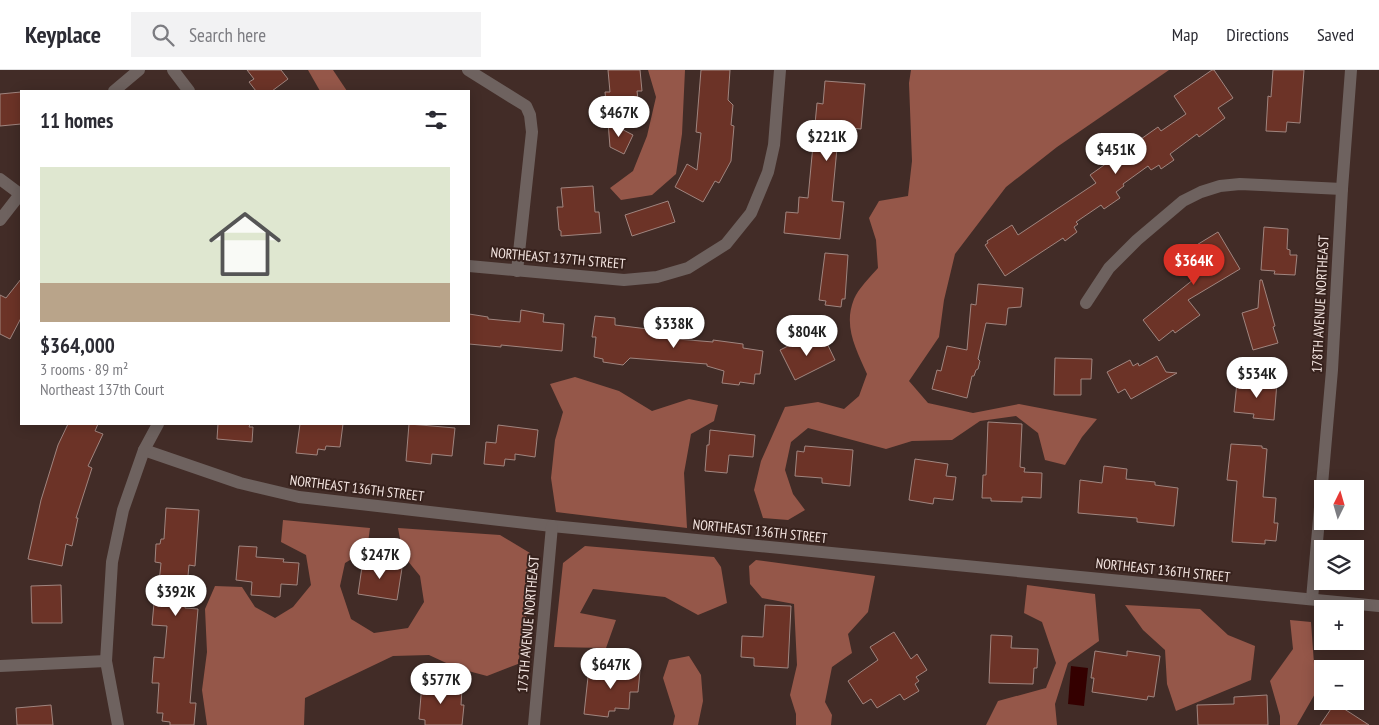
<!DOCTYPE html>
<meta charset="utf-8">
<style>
:root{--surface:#fff;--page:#f2f2f3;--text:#2b2b33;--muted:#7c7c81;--line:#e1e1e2;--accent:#d93025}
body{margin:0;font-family:"PT Sans Narrow",sans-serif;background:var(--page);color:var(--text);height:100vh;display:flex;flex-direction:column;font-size:19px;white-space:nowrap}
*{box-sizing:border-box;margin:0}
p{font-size:16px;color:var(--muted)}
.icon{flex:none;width:28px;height:28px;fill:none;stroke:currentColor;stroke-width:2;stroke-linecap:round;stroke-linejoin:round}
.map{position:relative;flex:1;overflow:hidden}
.drawer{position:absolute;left:20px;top:20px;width:450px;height:335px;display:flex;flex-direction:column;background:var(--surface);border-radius:0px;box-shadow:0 2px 12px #0003}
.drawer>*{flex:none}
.needle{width:32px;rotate:5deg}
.fabs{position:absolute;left:1314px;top:410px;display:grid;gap:10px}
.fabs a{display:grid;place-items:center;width:50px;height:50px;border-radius:0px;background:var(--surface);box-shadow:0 2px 12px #0003;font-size:25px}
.price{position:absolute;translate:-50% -42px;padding:0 11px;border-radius:18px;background:#fff;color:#222;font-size:16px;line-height:32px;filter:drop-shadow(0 1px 2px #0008)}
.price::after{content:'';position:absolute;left:50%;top:30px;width:15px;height:11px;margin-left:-8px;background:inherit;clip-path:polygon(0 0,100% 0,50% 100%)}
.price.current{background:var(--accent);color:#fff}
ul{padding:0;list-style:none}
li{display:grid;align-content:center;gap:10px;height:265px;padding:0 20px}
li+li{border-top:1px solid var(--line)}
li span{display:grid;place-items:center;height:155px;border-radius:0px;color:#555}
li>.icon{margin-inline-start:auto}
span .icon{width:90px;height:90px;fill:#fffc;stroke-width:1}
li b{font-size:21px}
h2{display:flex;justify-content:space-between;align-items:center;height:60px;padding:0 20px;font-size:21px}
header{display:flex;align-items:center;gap:30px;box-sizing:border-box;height:70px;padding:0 25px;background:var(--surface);border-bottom:1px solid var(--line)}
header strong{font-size:24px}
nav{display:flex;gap:28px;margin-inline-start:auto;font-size:18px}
.search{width:350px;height:45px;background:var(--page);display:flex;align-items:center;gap:12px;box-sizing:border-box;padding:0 18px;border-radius:0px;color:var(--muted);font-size:19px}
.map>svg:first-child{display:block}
.forest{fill:#955749}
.water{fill:#340000}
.building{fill:#6c3327;stroke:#a0857f}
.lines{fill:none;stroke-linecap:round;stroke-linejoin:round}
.street{stroke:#6e625f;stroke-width:12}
.labels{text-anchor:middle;stroke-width:4;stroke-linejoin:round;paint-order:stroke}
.street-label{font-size:14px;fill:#f5e6e2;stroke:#37221d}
</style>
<header>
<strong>Keyplace</strong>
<div class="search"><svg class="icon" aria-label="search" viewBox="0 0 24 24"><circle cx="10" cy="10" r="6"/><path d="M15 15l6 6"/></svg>Search here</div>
<nav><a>Map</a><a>Directions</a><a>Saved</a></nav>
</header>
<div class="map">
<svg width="1379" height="655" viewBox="0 0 1379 655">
<rect width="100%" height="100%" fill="#422c27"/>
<g class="forest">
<polygon points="308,0 333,0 347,21 320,21"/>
<polygon points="648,0 685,0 682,64 676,104 652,125 621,130 610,118 633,101 647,66 656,27"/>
<path d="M911,0H1169L1057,77L1006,117L955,184L944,230L939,267L909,311L928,333L973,343L1019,334L1097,349L1082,367L1065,395L1045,390L1038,363L1016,346L980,351L952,370L912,371L886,379L808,358L791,372L785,400L793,424L805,440L788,450L763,448L754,420L761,391L785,337L818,332L844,339L859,326L867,304C856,279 843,256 854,229C858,219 871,206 878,198L876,170L869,148L879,131L908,126L912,91L909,13Z"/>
<polygon points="575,307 619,321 652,341 689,329 718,335 714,351 691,364 684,403 687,458 556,442 551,408 555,370 563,342 550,314"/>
<polygon points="283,450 370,458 367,480 345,493 340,516 351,549 374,563 408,558 424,532 420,506 403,485 398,458 500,465 530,483 532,512 518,594 487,606 457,598 429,585 393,586 305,628 304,655 207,655 202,620 207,582 205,539 215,516 242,517 255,537 275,548 293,537 311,515 306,485 281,472"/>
<polygon points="585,476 714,487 721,497 727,533 698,545 665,527 593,519 580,543 616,550 606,578 554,577 563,493"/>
<polygon points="756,490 875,506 868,542 848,564 852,583 832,597 825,632 832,645 831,655 796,655 796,644 790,625 797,595 794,534 762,528 750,514 749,496"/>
<polygon points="1027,515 1095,524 1099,571 1068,593 1055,634 1057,655 986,655 998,631 1046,618 1056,593 1042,552 1024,543"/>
<polygon points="1125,535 1200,539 1228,565 1255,576 1251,610 1176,641 1167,614 1165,580 1143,560"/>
<polygon points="1290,550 1311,552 1316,622 1297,655 1280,655 1280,646 1270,611 1293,579"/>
<polygon points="689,586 701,605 703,631 698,655 673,655 675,646 663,608 669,590"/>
</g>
<polygon class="water" points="1071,596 1088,598 1084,636 1068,634"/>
<g class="building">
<polygon points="247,0 281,0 288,9 272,21 256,21 249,12 254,9"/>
<polygon points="608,0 640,0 642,21 637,21 639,38 607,42 605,22 610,22"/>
<polygon points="701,0 730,0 728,30 733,35 731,55 734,56 731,91 719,113 715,111 703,132 675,117 687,94 697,100 701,63 696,62"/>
<polygon points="1212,0 1214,0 1233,28 1218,38 1225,48 1199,67 1197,64 1170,84 1174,90 1161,99 1159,95 1151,100 1148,96 1123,114 1124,116 1116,122 1120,128 1104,139 1101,135 1076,152 1078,154 1074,157 1077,162 1065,171 1063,168 1005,206 985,175 988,173 987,171 1012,155 1018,165 1096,113 1090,105 1158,57 1161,61 1186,44 1174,26"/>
<polygon points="1273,0 1304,0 1300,53 1287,52 1286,62 1266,61 1268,26 1271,27"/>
<polygon points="825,11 865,14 861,59 839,57 832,131 844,132 840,169 784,163 786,142 798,143 799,127 808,128 817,33 823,34"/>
<polygon points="21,22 21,54 0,56 0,24"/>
<polygon points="608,52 633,65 624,84 610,77"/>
<polygon points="593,116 595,142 599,142 601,163 561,166 561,161 559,160 557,137 563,137 561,118"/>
<polygon points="668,131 675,152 632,166 625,145"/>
<polygon points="1264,157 1288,159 1287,179 1290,180 1290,185 1297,185 1295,205 1274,204 1275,201 1261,200"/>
<polygon points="1218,162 1240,199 1188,230 1200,245 1175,263 1173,260 1159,271 1143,250 1194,209 1183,191 1199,181 1195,176"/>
<polygon points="825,183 848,185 845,229 842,229 841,237 825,235 826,231 819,230"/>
<polygon points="21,209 21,248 10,269 0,264 0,225 6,228"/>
<polygon points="1260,210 1262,210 1275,256 1273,257 1278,273 1253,280 1242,243 1258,238"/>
<polygon points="978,214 1023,218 1021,237 1008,238 1006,255 986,253 978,289 980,291 978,299 976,300 974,306 972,306 967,328 932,319 937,300 941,301 947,276 967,280 971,234 976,235"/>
<polygon points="521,240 544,244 543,252 564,254 562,281 501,275 501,277 469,274 469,244 488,247 488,249 520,252"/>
<polygon points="595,246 615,248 615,255 648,259 649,251 673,253 671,265 678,266 677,269 713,272 713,270 743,274 743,278 763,281 760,304 755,304 754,314 740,312 739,315 722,313 724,301 707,296 707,294 630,288 623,295 603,292 603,289 594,287 596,267 592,267"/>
<polygon points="824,267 835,290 795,310 780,280 804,268 808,275"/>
<polygon points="1157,286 1166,302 1177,303 1131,329 1125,319 1118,323 1107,302 1130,290 1133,296 1138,293 1139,296"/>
<polygon points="1055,288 1092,289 1091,309 1081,309 1081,325 1054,325"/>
<polygon points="1253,310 1277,312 1274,350 1253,348 1254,344 1234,342 1237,312 1253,314"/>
<polygon points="988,352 1022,354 1020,397 1025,398 1024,402 1042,403 1041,428 1022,427 1022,432 991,431 991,428 982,428 983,405 986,405"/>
<polygon points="68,354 98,354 95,361 103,364 88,396 92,398 76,448 78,448 72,476 66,474 62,496 28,489 41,430 58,375"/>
<polygon points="218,354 250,354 249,357 253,357 252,372 217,369"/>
<polygon points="300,354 343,354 340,377 326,376 325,380 318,379 317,385 296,383"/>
<polygon points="409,354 455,358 452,386 432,384 431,394 406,391"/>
<polygon points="498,355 538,360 535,387 515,384 515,390 505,389 504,396 484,394 486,372 496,373"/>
<polygon points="710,360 755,365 753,387 729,385 727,403 705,401 707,375 709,375"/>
<polygon points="1231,374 1262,376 1262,378 1267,379 1263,427 1276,428 1274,453 1278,453 1276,471 1265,470 1265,474 1232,472 1237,411 1227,410"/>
<polygon points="805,376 853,380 850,416 822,413 822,408 795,406 797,381 804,382"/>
<polygon points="915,389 948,394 946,406 956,407 953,430 934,428 933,434 909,430"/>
<polygon points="1104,396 1127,399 1126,409 1155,412 1155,415 1178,418 1174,456 1137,452 1137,448 1078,443 1080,410 1102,413"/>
<polygon points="166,438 199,440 195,496 189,495 185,538 198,539 190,633 196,633 194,655 170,655 170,652 162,651 163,643 157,643 159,613 152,613 154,587 164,588 167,556 152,555 154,533 157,533 161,493 155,492 156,474 160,474 161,469 164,469"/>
<polygon points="239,476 257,477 256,487 284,489 283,492 299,493 297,515 281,514 280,527 251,525 252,512 236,510"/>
<polygon points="363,490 382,493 382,495 402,498 397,530 358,524"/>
<polygon points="61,515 62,553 32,553 31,516"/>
<polygon points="765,535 791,536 788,598 754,596 754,588 741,587 742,566 763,567"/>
<polygon points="894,562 911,589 917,584 927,600 916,607 919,611 915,614 919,621 904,630 900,624 877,638 871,629 863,634 848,611 878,590 870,577"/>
<polygon points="991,565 1012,566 1011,578 1038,579 1037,598 1034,598 1033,614 989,613"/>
<polygon points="1095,581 1127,586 1127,581 1160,586 1154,627 1148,626 1147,630 1092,622 1094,608 1091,608"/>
<polygon points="604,592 626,594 626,600 640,601 638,622 630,622 629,639 615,638 615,641 609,641 608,647 584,644 588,607 602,609"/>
<polygon points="422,614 462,618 461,635 464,635 462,655 425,655 425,650 419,649"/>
<polygon points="1267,625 1268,655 1198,655 1197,635 1234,634 1234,627"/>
<polygon points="1335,633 1369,655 1320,655"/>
<polygon points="51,635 53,655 17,655 16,638"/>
</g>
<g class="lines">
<g class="street">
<polyline points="173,0 189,21"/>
<polyline points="468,0 526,36 530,45 532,62 517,201"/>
<polyline points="114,21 139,0"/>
<polyline points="0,109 20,124"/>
<polyline points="0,150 21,123"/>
<polyline points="469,196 624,210 657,207 688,198 726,174 751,143 768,102 774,75 780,0"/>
<polyline points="1086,233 1109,198 1137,170 1183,131 1201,122 1220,116 1240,114 1342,119"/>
<polyline points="144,380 240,413 299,427 552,456 1379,536"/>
<polyline points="1312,529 1332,300 1342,119 1351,0"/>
<polyline points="0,596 106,591"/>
<polyline points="118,655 106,591 112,492 123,440 144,380 158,354"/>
<polyline points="534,655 552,456"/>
</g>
</g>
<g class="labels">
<g class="street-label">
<text transform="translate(558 188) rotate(5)" y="5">NORTHEAST 137TH STREET</text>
<text transform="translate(1320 234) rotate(-87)" y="5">178TH AVENUE NORTHEAST</text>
<text transform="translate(357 418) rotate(7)" y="5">NORTHEAST 136TH STREET</text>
<text transform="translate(760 461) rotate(6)" y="5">NORTHEAST 136TH STREET</text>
<text transform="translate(1163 500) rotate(6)" y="5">NORTHEAST 136TH STREET</text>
<text transform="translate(528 554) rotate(-85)" y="5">175TH AVENUE NORTHEAST</text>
</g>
</g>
</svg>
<div class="fabs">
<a><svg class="needle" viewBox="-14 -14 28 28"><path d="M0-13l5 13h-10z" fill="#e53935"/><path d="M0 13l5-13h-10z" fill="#7c7c81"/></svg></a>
<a><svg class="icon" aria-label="layers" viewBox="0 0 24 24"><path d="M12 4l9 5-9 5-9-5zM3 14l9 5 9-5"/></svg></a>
<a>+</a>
<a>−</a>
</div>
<b class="price" style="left:619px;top:68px">$467K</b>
<b class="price" style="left:827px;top:92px">$221K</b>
<b class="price" style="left:1116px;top:105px">$451K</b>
<b class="price current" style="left:1194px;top:216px">$364K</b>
<b class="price" style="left:674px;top:279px">$338K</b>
<b class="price" style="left:807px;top:287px">$804K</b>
<b class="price" style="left:1257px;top:329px">$534K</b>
<b class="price" style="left:380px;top:510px">$247K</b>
<b class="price" style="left:176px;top:547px">$392K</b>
<b class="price" style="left:611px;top:620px">$647K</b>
<b class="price" style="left:441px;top:635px">$577K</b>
<section class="drawer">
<h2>11 homes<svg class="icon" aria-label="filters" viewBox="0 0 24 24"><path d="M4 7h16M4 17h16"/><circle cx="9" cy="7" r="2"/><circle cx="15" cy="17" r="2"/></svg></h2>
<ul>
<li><span style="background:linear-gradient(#dfe7d0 75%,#b9a48a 0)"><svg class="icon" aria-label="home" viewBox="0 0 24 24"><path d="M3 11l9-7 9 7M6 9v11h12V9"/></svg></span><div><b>$364,000</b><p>3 rooms · 89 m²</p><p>Northeast 137th Court</p></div></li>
</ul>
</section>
</div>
